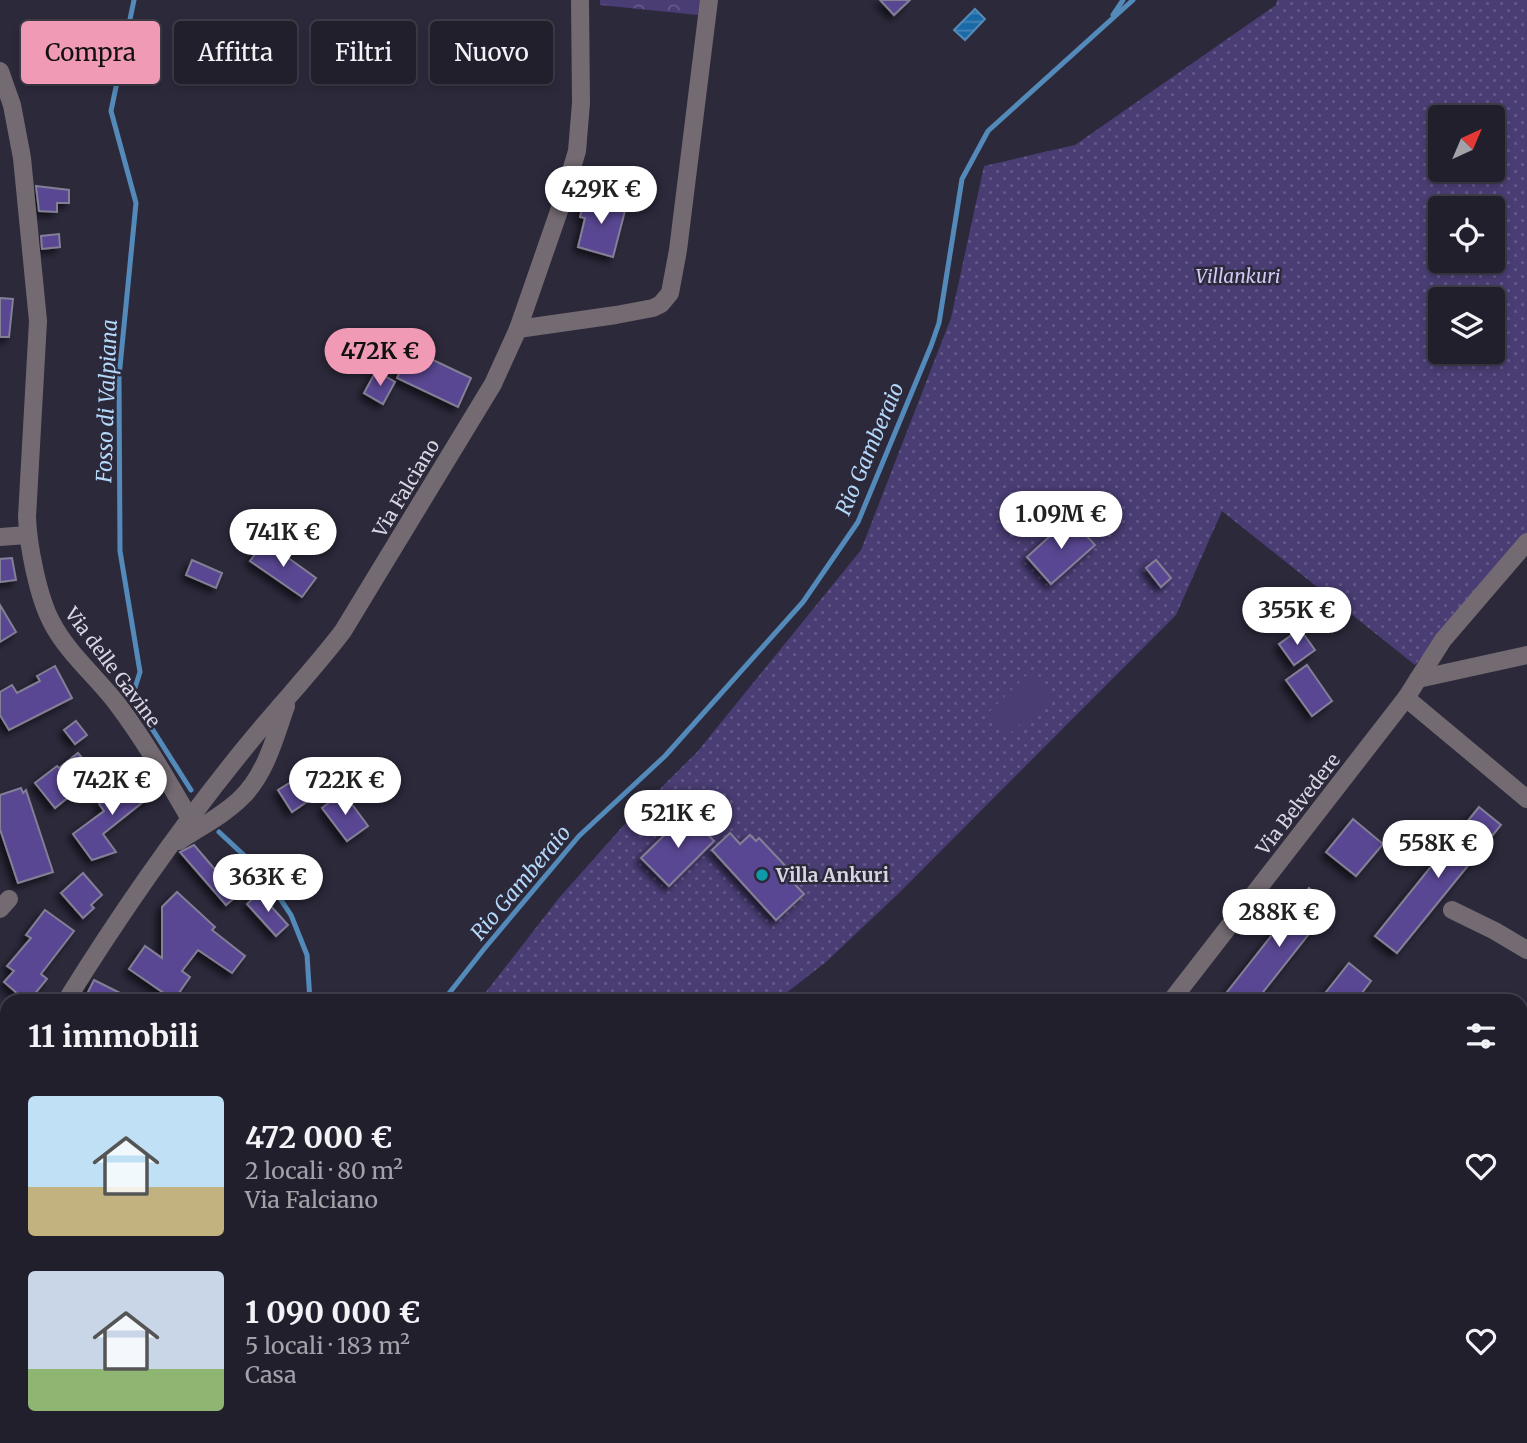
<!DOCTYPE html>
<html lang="it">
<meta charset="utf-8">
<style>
:root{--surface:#211f2c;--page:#2d2c38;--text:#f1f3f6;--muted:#a2a2a9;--line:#3e3d48;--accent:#f09ab6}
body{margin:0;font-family:Merriweather,serif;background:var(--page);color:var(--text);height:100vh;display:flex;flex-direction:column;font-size:26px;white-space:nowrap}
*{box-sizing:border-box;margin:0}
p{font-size:23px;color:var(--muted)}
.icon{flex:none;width:38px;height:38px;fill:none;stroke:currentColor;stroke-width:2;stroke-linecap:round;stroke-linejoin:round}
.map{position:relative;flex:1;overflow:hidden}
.side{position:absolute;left:0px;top:994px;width:1528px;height:450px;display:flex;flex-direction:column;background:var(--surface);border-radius:21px 21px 0 0;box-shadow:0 4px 10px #0003,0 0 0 2px var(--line)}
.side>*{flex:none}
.guide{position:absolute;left:21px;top:21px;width:700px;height:63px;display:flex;gap:14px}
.needle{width:46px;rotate:44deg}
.fabs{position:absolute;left:1428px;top:105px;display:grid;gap:14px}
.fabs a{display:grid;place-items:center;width:77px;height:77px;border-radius:7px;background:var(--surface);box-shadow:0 4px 10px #0003,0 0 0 2px var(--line);font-size:35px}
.price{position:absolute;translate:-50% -60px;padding:0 16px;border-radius:24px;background:#fff;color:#222;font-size:23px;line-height:46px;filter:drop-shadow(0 2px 4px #0008)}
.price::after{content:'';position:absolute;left:50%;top:42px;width:21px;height:16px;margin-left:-10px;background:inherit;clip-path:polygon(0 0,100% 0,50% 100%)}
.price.active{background:var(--accent);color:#111}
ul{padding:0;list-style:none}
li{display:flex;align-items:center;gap:21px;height:175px;padding:0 28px}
li span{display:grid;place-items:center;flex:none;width:196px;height:140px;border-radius:7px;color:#555}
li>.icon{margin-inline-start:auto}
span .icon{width:84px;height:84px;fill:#fffc;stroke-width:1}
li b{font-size:30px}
h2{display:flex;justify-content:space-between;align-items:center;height:84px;padding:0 28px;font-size:30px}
.chip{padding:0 24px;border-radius:7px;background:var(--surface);box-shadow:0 4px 10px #0003,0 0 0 2px var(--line);font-size:24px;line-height:63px}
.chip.active{background:var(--accent);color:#111}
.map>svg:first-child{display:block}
.grass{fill:url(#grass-dots);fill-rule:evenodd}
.forest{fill:url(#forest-crowns)}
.garden{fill:#4a3d74}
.water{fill:url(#water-rules);stroke:#538ab9;stroke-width:2}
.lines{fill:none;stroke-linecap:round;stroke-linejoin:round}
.stream{stroke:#538ab9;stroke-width:5}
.building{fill:#5a4693;stroke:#837f95;stroke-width:2;filter:url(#shadow)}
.minor{stroke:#746b72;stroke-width:18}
.major{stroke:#bbaab7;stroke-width:18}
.culture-dot{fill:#0f9aa8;stroke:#2c293b;stroke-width:2.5}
.labels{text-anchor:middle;stroke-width:5;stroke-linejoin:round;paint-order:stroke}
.park-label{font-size:19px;font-style:italic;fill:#d0c9f5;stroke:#2c293b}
.street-label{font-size:19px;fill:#d8d6e2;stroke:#2c293b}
.poi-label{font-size:19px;font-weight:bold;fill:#d8d6e2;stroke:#2c293b;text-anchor:start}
.water-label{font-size:21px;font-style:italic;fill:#b4d8fa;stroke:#2c293b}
</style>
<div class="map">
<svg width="1527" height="1443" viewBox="0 0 1527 1443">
<defs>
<pattern id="grass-dots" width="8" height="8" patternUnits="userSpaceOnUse" patternTransform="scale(1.75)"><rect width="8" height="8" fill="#4a3d74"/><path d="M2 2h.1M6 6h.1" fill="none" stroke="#635888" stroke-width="1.8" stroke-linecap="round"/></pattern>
<pattern id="forest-crowns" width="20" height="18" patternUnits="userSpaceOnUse" patternTransform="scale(1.75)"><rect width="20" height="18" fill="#4a3d74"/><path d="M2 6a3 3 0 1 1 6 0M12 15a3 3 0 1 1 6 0" fill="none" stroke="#635888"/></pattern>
<pattern id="water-rules" width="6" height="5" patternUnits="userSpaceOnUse" patternTransform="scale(1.75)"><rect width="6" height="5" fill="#1a6aa7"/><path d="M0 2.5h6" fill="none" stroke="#4585b7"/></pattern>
<filter id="shadow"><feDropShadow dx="-4.5" dy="4.5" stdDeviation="3.5" flood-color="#0009"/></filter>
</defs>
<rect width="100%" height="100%" fill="#2c293b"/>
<g class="grass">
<path d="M1277,0H1527V535L1415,665L1222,511L1176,615L899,893L826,962L776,1001H479L559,898L623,826L698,751L861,550L951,318L984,166L1075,145L1276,5ZM1440,117H1493V170H1440ZM1440,208H1493V261H1440ZM1440,299H1493V352H1440Z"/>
<polygon points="1527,1171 1527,1443 1484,1443 1472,1437 1521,1437 1521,1179"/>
<polygon points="0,1299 7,1301 7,1432 0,1433"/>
</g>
<polygon class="forest" points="600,0 701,0 698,15 600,5"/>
<polygon class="garden" points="1032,670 1054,693 1006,737 985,716"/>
<polygon class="water" points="975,9 985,19 965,40 954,30"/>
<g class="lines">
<g class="stream">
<polyline points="134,0 111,111 136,203 119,377 120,551 140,672 133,694 144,716 191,790"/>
<polyline points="1113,15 1123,0"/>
<polyline points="219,832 264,874 291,915 307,955 310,1001"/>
<polyline points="443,1001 484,949 579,836 665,756 803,602 858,522 931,346 939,323 962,179 988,131 1133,0"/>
</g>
</g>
<g class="building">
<polygon points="880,0 910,0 894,15"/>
<polygon points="36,186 69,190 69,203 57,203 57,212 39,211"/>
<polygon points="585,196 626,207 613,257 578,247 585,218 580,217"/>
<polygon points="59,234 60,247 42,249 41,236"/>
<polygon points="0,298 13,299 9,337 0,337"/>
<polygon points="410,349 471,378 458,407 397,378"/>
<polygon points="376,371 395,382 383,404 364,393"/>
<polygon points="1070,518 1095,545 1051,584 1027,557"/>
<polygon points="265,541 316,578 302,597 250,561"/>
<polygon points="12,558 16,580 0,582 0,559"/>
<polygon points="192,560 222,573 216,588 186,575"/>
<polygon points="1156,560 1171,578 1161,587 1146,568"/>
<polygon points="0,605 16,632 0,642"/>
<polygon points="1300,629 1315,650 1294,665 1279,644"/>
<polygon points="1307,665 1332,701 1312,716 1286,680"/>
<polygon points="55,666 72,698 9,730 0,715 0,692 12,685 17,693 40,681 37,676"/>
<polygon points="76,721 87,735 75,744 64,730"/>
<polygon points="78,753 92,770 71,788 75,792 55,808 35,783 57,766 59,768"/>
<polygon points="136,773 153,794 103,834 116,852 92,860 73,834 104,811 99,804"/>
<polygon points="294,780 308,801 292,812 278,790"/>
<polygon points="21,788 23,793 26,790 53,872 18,883 0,829 0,795"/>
<polygon points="343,792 368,826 347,841 322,808"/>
<polygon points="1479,807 1501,825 1397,953 1375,936"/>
<polygon points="687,813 714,841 669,886 641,858"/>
<polygon points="1353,819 1383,844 1356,876 1326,852"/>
<polygon points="730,833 740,844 750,835 756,841 759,838 792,873 788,877 804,894 776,920 712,850"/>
<polygon points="194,845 224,880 232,873 245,889 226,905 180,852"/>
<polygon points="83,873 102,895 91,905 94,908 83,918 61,893"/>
<polygon points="1309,888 1331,906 1256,1001 1220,1001"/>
<polygon points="177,892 215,927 212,930 245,956 232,973 198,950 182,971 190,977 174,1000 129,969 145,946 162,958 162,907"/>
<polygon points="259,893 288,925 276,936 247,904"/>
<polygon points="45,910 74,931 41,974 47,979 29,1001 26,1001 4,982 14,971 7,966 31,938 26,935"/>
<polygon points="1349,963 1371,981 1356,1001 1319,1001"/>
<polygon points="94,980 136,1001 91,1001 94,995 88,992"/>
</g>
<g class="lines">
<g class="minor">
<path d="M0,71L12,105L22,158L38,321L27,517C28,545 38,596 51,621C67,653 97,677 118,705C145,741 168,781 190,819"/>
<polyline points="518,329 616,315 653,308 661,304 670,293 678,250 709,0"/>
<polyline points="0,537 27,535"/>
<polyline points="1418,679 1527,655"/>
<polyline points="1406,698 1527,799"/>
<path d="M179,841C200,827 224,815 241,798C266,774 275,737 286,706"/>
<polyline points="0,909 9,899"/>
<polyline points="1452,910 1495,931 1527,950"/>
<path d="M66,1001C120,914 179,829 244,749C276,709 312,672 343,631L493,384L518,329L559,211L577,151L581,103L580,0"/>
<polyline points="1171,1001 1406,698 1443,640 1527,542"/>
<polyline points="1521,1066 1527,1057"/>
<polyline points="0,1119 7,1122"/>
<polyline points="0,1156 7,1135"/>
<polyline points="1216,1437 1238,1443"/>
<polyline points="772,1443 774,1437"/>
<polyline points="896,1443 897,1437"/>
<polyline points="1426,1443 1427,1437"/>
</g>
<g class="major">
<polyline points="507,1437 547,1443"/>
<polyline points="73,1443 130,1437"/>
</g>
</g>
<circle class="culture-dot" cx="762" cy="875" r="7"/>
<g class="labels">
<g class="park-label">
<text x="1238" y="283">Villankuri</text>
</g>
<g class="street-label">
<text transform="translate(406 488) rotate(-59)" y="7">Via Falciano</text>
<text transform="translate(113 667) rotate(53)" y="7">Via delle Gavine</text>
<text transform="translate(1298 804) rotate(-52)" y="7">Via Belvedere</text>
</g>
<g class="poi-label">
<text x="776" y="882">Villa Ankuri</text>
</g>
<g class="water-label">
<text transform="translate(107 401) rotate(-88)" y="7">Fosso di Valpiana</text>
<text transform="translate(870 449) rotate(-67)" y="7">Rio Gamberaio</text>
<text transform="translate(521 883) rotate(-50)" y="7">Rio Gamberaio</text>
</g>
</g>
</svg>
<div class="fabs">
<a><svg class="needle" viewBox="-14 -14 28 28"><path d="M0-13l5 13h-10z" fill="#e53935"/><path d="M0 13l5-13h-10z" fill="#a2a2a9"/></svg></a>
<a><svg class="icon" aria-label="locate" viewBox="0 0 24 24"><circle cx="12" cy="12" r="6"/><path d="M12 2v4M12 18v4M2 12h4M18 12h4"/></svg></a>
<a><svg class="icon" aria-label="layers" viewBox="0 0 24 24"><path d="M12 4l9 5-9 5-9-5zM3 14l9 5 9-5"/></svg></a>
</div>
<b class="price" style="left:601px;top:226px">429K €</b>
<b class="price active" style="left:380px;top:388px">472K €</b>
<b class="price" style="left:1061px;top:551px">1.09M €</b>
<b class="price" style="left:283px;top:569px">741K €</b>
<b class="price" style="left:1297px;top:647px">355K €</b>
<b class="price" style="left:112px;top:817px">742K €</b>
<b class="price" style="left:345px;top:817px">722K €</b>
<b class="price" style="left:678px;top:850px">521K €</b>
<b class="price" style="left:1438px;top:880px">558K €</b>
<b class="price" style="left:268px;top:914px">363K €</b>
<b class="price" style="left:1279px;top:949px">288K €</b>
<div class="guide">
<a class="chip active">Compra</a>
<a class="chip">Affitta</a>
<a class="chip">Filtri</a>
<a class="chip">Nuovo</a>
</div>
<section class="side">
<h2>11 immobili<svg class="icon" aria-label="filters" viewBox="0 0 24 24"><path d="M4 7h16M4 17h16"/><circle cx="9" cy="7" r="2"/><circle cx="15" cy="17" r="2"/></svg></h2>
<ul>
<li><span style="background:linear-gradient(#bfe0f5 65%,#c2b280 0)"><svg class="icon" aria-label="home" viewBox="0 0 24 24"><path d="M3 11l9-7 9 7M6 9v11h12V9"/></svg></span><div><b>472 000 €</b><p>2 locali · 80 m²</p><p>Via Falciano</p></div><svg class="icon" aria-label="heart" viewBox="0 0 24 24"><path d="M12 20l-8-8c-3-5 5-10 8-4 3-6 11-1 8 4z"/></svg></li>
<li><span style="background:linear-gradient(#c9d6e8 70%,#8fb573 0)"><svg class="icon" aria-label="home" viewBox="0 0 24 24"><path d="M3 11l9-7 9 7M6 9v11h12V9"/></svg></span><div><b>1 090 000 €</b><p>5 locali · 183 m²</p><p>Casa</p></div><svg class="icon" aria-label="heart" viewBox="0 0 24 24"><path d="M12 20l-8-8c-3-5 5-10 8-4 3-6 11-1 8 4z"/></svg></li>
</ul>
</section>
</div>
